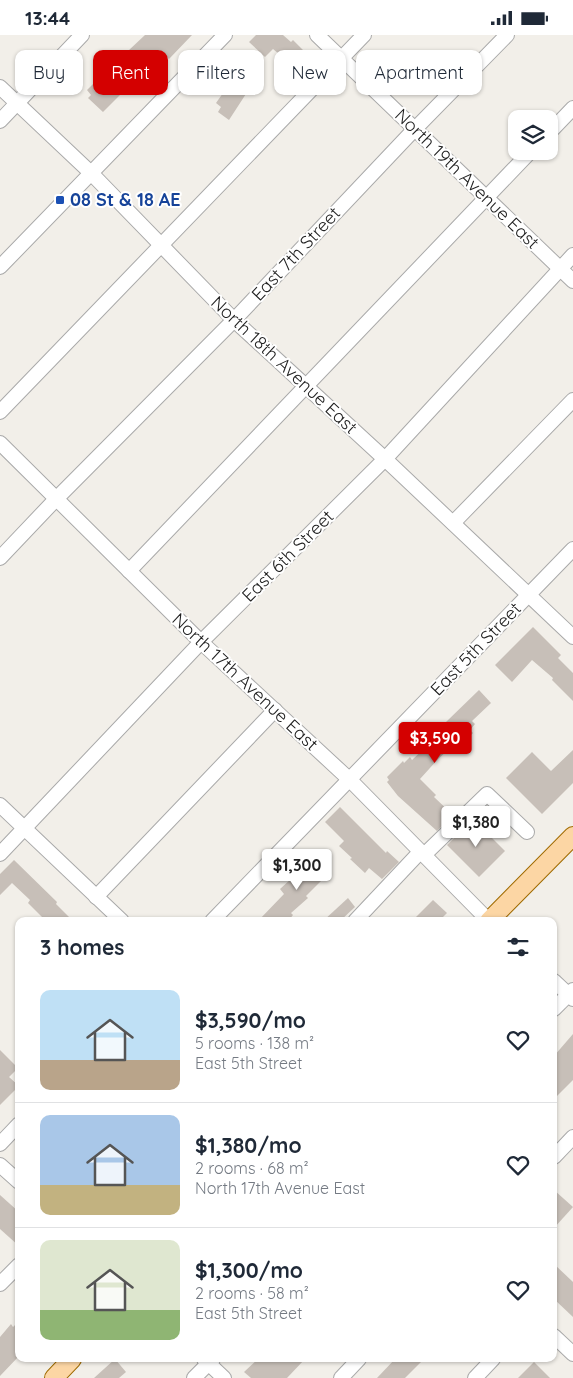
<!DOCTYPE html>
<meta charset="utf-8">
<style>
:root{--surface:#fff;--page:#f2f2f3;--text:#1f2937;--muted:#747a83;--line:#e0e1e3;--accent:#d40000}
body{margin:0;font-family:Quicksand,sans-serif;background:var(--page);color:var(--text);height:100vh;display:flex;flex-direction:column;font-size:19px;white-space:nowrap}
*{box-sizing:border-box;margin:0}
p{font-size:16px;color:var(--muted)}
.icon{flex:none;width:28px;height:28px;fill:none;stroke:currentColor;stroke-width:2;stroke-linecap:round;stroke-linejoin:round}
.map{position:relative;flex:1;overflow:hidden}
.side{position:absolute;left:15px;top:882px;width:542px;height:445px;display:flex;flex-direction:column;background:var(--surface);border-radius:10px;box-shadow:0 1px 4px #0004}
.side>*{flex:none}
.top-card{position:absolute;left:15px;top:15px;width:544px;height:45px;display:flex;gap:10px}
.controls{position:absolute;left:508px;top:75px;display:grid;gap:10px}
.controls a{display:grid;place-items:center;width:50px;height:50px;border-radius:10px;background:var(--surface);box-shadow:0 1px 4px #0004;font-size:25px}
.price{position:absolute;translate:-50% -42px;padding:0 11px;border-radius:5px;background:#fff;color:#222;font-size:16px;line-height:32px;filter:drop-shadow(0 1px 2px #0008)}
.price::after{content:'';position:absolute;left:50%;top:30px;width:15px;height:11px;margin-left:-8px;background:inherit;clip-path:polygon(0 0,100% 0,50% 100%)}
.price.active{background:var(--accent);color:#fff}
ul{padding:0;list-style:none}
li{display:flex;align-items:center;gap:15px;height:125px;padding:0 25px}
li+li{border-top:1px solid var(--line)}
li span{display:grid;place-items:center;flex:none;width:140px;height:100px;border-radius:10px;color:#555}
li>.icon{margin-inline-start:auto}
span .icon{width:60px;height:60px;fill:#fffc;stroke-width:1}
li b{font-size:21px}
h2{display:flex;justify-content:space-between;align-items:center;height:60px;padding:0 25px;font-size:21px}
.pill{padding:0 18px;border-radius:10px;background:var(--surface);box-shadow:0 1px 4px #0004;font-size:18px;line-height:45px}
.pill.active{background:var(--accent);color:#fff}
.status{display:flex;justify-content:space-between;align-items:center;height:35px;padding:0 25px;background:var(--surface);direction:ltr}
.status svg{height:14px;fill:currentColor}
.map>svg:first-child{display:block}
.building{fill:#c7bfb8}
.lines{fill:none;stroke-linecap:round;stroke-linejoin:round}
.minor-casing{stroke:#a9a9a9;stroke-width:16}
.major-casing{stroke:#a06b00;stroke-width:20}
.minor{stroke:#fff;stroke-width:14}
.major{stroke:#fcd6a4;stroke-width:18}
.transit-dot{fill:#1a4fb4;stroke:#fff;stroke-width:2}
.labels{text-anchor:middle;stroke-width:4;stroke-linejoin:round;paint-order:stroke}
.street-label{font-size:18px;fill:#222;stroke:#fff}
.transit-label{font-size:18px;font-weight:bold;fill:#164399;stroke:#fff;text-anchor:start}
</style>
<div class="status"><b>13:44</b><svg viewBox="0 0 49 12"><path d="M0 12V9h3v3zM5 12V6h3v6zM10 12V3h3v9zM15 12V0h3v12zM26 1h20v11H26zM47 4h2v5h-2z"/></svg></div>
<div class="map">
<svg width="573" height="1343" viewBox="0 0 573 1343">
<rect width="100%" height="100%" fill="#f2efe9"/>
<g class="building">
<polygon points="145,0 192,0 169,24 163,18 141,40 142,41 132,51 131,49 103,77 88,63 91,60 87,55 94,48 95,49 108,36 110,38 130,18 128,16"/>
<polygon points="256,0 283,0 291,7 293,5 304,16 292,30 273,14 265,22 249,7"/>
<polygon points="245,35 255,45 229,85 218,77 221,72 216,68 230,48"/>
<polygon points="533,592 561,620 558,623 573,638 573,666 552,645 553,643 532,625 512,647 495,630"/>
<polygon points="479,655 491,668 472,686 475,689 470,695 473,698 466,705 463,702 439,723 420,744 436,760 434,762 453,780 437,796 398,761 387,747 389,745 387,742 403,726 404,728 410,722 412,725 449,690 446,687"/>
<polygon points="573,715 573,748 542,779 506,743 532,717 551,736"/>
<polygon points="340,772 386,818 387,816 399,827 382,844 369,833 365,838 350,824 352,823 339,811 344,806 325,787"/>
<polygon points="473,784 505,816 479,842 447,810"/>
<polygon points="312,820 330,837 306,861 308,863 291,878 293,880 288,886 258,886 284,859 280,854 303,833 301,831"/>
<polygon points="14,825 57,867 56,869 73,886 46,886 28,868 30,865 12,848 0,860 0,839"/>
<polygon points="348,863 355,872 340,886 323,886"/>
<polygon points="433,865 447,878 439,886 412,886"/>
<polygon points="573,999 573,1045 554,1064 554,1021"/>
<polygon points="0,1015 18,1033 9,1042 19,1051 0,1070"/>
<polygon points="554,1155 573,1172 554,1193"/>
<polygon points="0,1160 19,1177 19,1211 0,1194"/>
<polygon points="554,1229 573,1247 573,1282 554,1264"/>
<polygon points="19,1286 19,1321 0,1341 0,1302 11,1289 13,1292"/>
<polygon points="115,1324 126,1337 119,1343 94,1343"/>
<polygon points="258,1324 305,1324 287,1343 251,1343 244,1337"/>
<polygon points="395,1324 424,1324 405,1343 377,1343"/>
<polygon points="534,1327 550,1343 518,1343"/>
</g>
<g class="lines">
<defs>
<g id="minor">
<polyline points="317,0 573,246"/>
<polyline points="0,52 91,138 234,285 385,424 573,602"/>
<polyline points="0,86 82,0"/>
<polyline points="549,98 573,73"/>
<polyline points="0,232 225,0"/>
<polyline points="0,377 364,0"/>
<polyline points="0,408 201,607 350,745 489,886"/>
<polyline points="453,488 573,365"/>
<polyline points="0,523 56,464 234,285 409,100 507,0"/>
<polyline points="129,536 531,116"/>
<polyline points="0,770 122,886"/>
<polyline points="0,819 201,607 385,424 573,220"/>
<polyline points="424,820 487,759 527,797"/>
<polyline points="96,862 275,675"/>
<polyline points="212,886 573,514"/>
<polyline points="355,886 420,817"/>
<polyline points="554,946 573,964"/>
<polyline points="554,974 573,955"/>
<polyline points="0,1109 19,1089"/>
<polyline points="554,1122 573,1102"/>
<polyline points="0,1130 19,1147"/>
<polyline points="0,1249 19,1230"/>
<polyline points="554,1301 573,1319"/>
<polyline points="204,1324 224,1343"/>
<polyline points="194,1343 213,1324"/>
<polyline points="341,1343 359,1324"/>
<polyline points="475,1343 493,1324"/>
</g>
<g id="major">
<polyline points="489,886 573,801"/>
<polyline points="54,1343 72,1324"/>
</g>
</defs>
<use href="#minor" class="minor-casing"/>
<use href="#major" class="major-casing"/>
<use href="#minor" class="minor"/>
<use href="#major" class="major"/>
</g>
<rect class="transit-dot" x="55" y="160" width="10" height="10" rx="2.5"/>
<g class="labels">
<g class="street-label">
<text transform="translate(467 144) rotate(44)" y="6">North 19th Avenue East</text>
<text transform="translate(296 219) rotate(-47)" y="6">East 7th Street</text>
<text transform="translate(284 330) rotate(43)" y="6">North 18th Avenue East</text>
<text transform="translate(288 521) rotate(-45)" y="6">East 6th Street</text>
<text transform="translate(476 614) rotate(-46)" y="6">East 5th Street</text>
<text transform="translate(245 647) rotate(43)" y="6">North 17th Avenue East</text>
</g>
<g class="transit-label">
<text x="70" y="171">08 St &amp; 18 AE</text>
</g>
</g>
</svg>
<div class="controls">
<a><svg class="icon" aria-label="layers" viewBox="0 0 24 24"><path d="M12 4l9 5-9 5-9-5zM3 14l9 5 9-5"/></svg></a>
</div>
<b class="price active" style="left:435px;top:729px">$3,590</b>
<b class="price" style="left:476px;top:813px">$1,380</b>
<b class="price" style="left:297px;top:856px">$1,300</b>
<div class="top-card">
<a class="pill">Buy</a>
<a class="pill active">Rent</a>
<a class="pill">Filters</a>
<a class="pill">New</a>
<a class="pill">Apartment</a>
</div>
<section class="side">
<h2>3 homes<svg class="icon" aria-label="filters" viewBox="0 0 24 24"><path d="M4 7h16M4 17h16"/><circle cx="9" cy="7" r="2"/><circle cx="15" cy="17" r="2"/></svg></h2>
<ul>
<li><span style="background:linear-gradient(#bfe0f5 70%,#b9a48a 0)"><svg class="icon" aria-label="home" viewBox="0 0 24 24"><path d="M3 11l9-7 9 7M6 9v11h12V9"/></svg></span><div><b>$3,590/mo</b><p>5 rooms · 138 m²</p><p>East 5th Street</p></div><svg class="icon" aria-label="heart" viewBox="0 0 24 24"><path d="M12 20l-8-8c-3-5 5-10 8-4 3-6 11-1 8 4z"/></svg></li>
<li><span style="background:linear-gradient(#a9c7e8 70%,#c2b280 0)"><svg class="icon" aria-label="home" viewBox="0 0 24 24"><path d="M3 11l9-7 9 7M6 9v11h12V9"/></svg></span><div><b>$1,380/mo</b><p>2 rooms · 68 m²</p><p>North 17th Avenue East</p></div><svg class="icon" aria-label="heart" viewBox="0 0 24 24"><path d="M12 20l-8-8c-3-5 5-10 8-4 3-6 11-1 8 4z"/></svg></li>
<li><span style="background:linear-gradient(#dfe7d0 70%,#8fb573 0)"><svg class="icon" aria-label="home" viewBox="0 0 24 24"><path d="M3 11l9-7 9 7M6 9v11h12V9"/></svg></span><div><b>$1,300/mo</b><p>2 rooms · 58 m²</p><p>East 5th Street</p></div><svg class="icon" aria-label="heart" viewBox="0 0 24 24"><path d="M12 20l-8-8c-3-5 5-10 8-4 3-6 11-1 8 4z"/></svg></li>
</ul>
</section>
</div>
